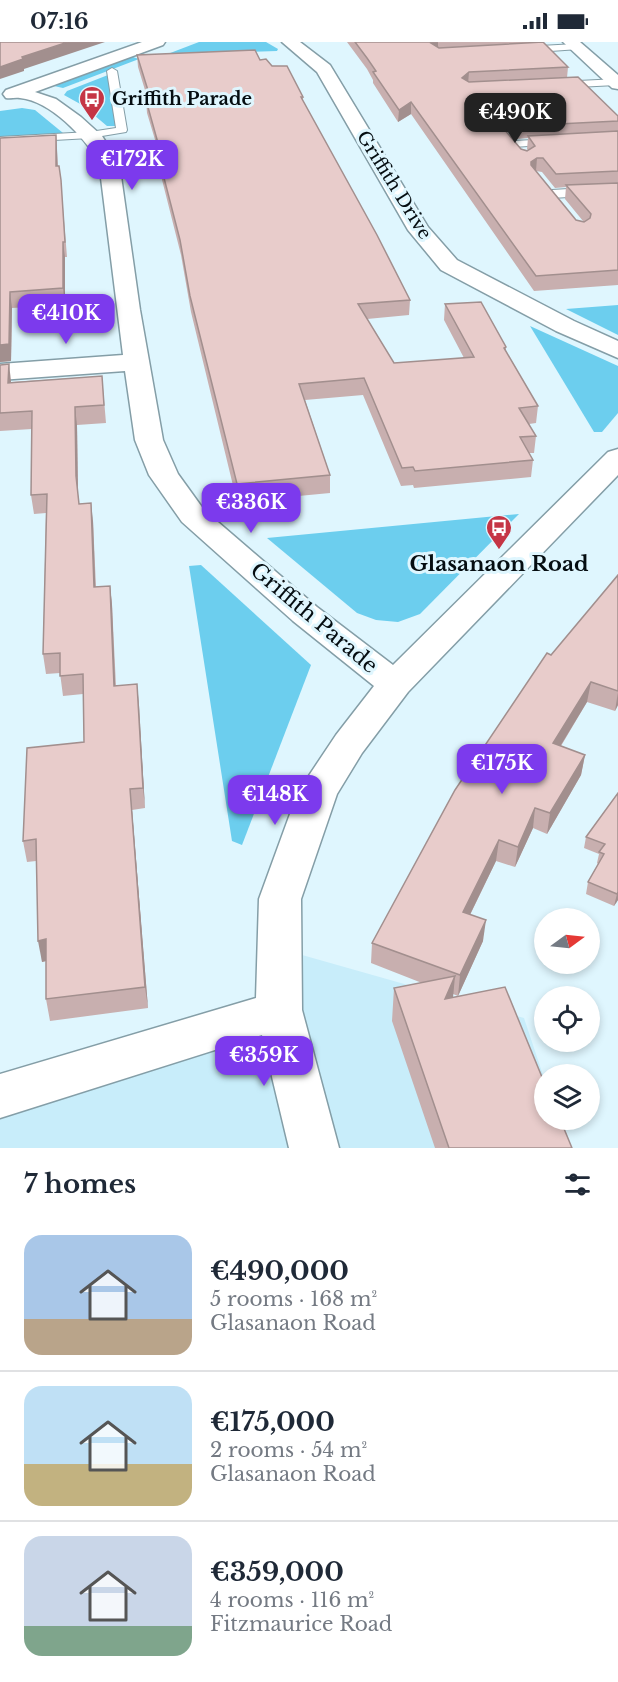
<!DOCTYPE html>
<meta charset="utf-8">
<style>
:root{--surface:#fff;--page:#f6f6f7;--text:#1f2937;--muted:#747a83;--line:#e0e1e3;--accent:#7c3aed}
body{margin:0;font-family:"Libre Baskerville",serif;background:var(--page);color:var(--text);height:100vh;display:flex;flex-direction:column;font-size:22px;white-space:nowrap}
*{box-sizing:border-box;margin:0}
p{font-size:20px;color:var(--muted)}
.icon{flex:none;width:33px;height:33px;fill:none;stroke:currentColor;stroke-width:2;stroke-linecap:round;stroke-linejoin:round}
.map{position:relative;height:1106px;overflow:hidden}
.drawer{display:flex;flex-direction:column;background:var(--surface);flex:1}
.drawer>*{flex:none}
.needle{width:39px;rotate:75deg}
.buttons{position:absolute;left:534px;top:866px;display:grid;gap:12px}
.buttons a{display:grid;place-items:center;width:66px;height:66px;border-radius:50%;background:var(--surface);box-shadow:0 3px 9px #0003;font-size:30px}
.price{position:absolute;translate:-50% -51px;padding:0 14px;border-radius:12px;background:var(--accent);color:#fff;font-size:20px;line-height:39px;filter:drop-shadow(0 2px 3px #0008)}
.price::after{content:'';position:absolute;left:50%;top:36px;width:18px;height:14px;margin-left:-9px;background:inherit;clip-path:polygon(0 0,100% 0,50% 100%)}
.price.active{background:#222;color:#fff}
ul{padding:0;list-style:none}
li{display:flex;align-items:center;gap:18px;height:150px;padding:0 24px}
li+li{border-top:2px solid var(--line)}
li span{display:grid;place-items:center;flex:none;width:168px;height:120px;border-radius:18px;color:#555}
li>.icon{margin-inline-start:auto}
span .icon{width:72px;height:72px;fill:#fffc;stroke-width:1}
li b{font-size:26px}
h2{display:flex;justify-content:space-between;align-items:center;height:72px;padding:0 24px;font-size:26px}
.status{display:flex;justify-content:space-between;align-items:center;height:42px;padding:0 30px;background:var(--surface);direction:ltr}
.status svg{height:16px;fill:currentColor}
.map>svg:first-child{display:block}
.built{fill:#c8edfa}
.green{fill:#6cceee}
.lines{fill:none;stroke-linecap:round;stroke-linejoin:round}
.lane-casing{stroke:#849ea7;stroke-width:2}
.street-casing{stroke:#849ea7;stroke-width:3}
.lane{fill:#fff;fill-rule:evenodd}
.street{fill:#fff;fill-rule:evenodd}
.wall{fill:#c8afaf;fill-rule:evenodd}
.shaded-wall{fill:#a28f8e}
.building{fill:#e8cccb;stroke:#a28f8e;stroke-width:1.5}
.labels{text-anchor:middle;stroke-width:6;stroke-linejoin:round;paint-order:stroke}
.far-poi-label{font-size:18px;font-weight:bold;fill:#050d11;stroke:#dff6fe;text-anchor:start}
.far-street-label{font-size:18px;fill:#050d11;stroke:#dff6fe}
.poi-label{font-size:21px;font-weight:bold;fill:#050d11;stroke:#dff6fe}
.street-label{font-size:21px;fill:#050d11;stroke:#dff6fe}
</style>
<div class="status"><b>07:16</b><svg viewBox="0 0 49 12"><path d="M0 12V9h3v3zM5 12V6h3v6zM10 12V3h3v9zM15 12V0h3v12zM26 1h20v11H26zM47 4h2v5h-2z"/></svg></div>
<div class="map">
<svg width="618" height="1106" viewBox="0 0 618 1106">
<rect width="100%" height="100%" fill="#dff6fe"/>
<polygon class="built" points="281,907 524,976 544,1036 544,1077 568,1106 0,1106 0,1054 278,968"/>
<g class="green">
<polygon points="199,0 266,0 278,7 277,9 165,13"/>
<polygon points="133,15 139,17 63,46 54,44"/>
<polygon points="108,33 118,84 107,84 82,63 64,53 67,49"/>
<polygon points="22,66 35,68 63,91 0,95 0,69"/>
<polygon points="618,263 618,293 566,267"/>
<polygon points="530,284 618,324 618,371 602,390 594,390"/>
<polygon points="519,472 420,572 398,580 376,578 357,571 267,496"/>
<polygon points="201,523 311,623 242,803 232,799 189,524"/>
</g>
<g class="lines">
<defs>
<g id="lane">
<polygon points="576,2 581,5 579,7 522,11 517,8 522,5"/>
<polygon points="112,26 117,29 127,88 126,90 90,96 0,101 0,95 90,90 116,86 107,29"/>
<polygon points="618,37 616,43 558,46 553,43 558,40"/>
<polygon points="552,97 556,98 556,102 514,105 508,102 514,99"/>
<polygon points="618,144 618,152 552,156 546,152 552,148"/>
</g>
<g id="street">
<path d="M142,0H165L163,3L35,50L56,57L81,75L102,94L119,120L140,268L163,398L178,432L204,468L317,565L393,623L608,410L618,407V433L408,650L362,711L337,752L301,857L302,968L339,1106H289L262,993L0,1076V1032L256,956L259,857L298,750L336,693L374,644L293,579L182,480L149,433L135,398L125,329L0,338V322L123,313L99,120C84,95 51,59 20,56C15,55 11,57 6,56L3,52L6,48Z"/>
<polygon points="282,0 300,0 330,23 428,185 457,218 574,279 618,299 618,316 556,289 441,228 408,188 317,30"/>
<polygon points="563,0 580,0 618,33 618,47 612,46"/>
</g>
</defs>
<use href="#lane" class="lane-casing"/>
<use href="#street" class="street-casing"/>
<use href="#lane" class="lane"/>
<use href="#street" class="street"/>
</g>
<g class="wall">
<path d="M347,0H532L568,25L567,36L618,74V243L534,249L411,72L398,80L373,41V38L367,27ZM490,71H496L517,97L528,96L527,107L528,108L521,107ZM536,129L542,130L555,146L566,145L565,157L583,179L576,178Z"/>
<polygon points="137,13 260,18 272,24 303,55 303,59 410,258 409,273 367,277 394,321 464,316 444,278 445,262 506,305 506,309 538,364 536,381 529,382 536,394 534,411 529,411 533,418 531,435 414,446 413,443 401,444 363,353 305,358 330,433 330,451 237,460 191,270 181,213 156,114 156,101 147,71 146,58 148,58 138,25"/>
<polygon points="56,93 58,124 62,153 67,215 65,215 65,263 12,266 11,319 0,320 0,176"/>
<polygon points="0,323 11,340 102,334 106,381 77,383 78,452 79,462 93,479 96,545 110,544 112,563 116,644 137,642 145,766 132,768 148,966 50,979 46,957 46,919 42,920 36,819 27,820 23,799 84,700 83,652 63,654 60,631 46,632 43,612 46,471 34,472 31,453 32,387 0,389"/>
<polygon points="618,533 618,663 615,669 587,660 561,704 585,713 581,733 547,792 533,786 515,825 496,819 470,873 483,899 458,954 453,952 453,956 572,1106 435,1106 392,979 394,946 422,941 371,921 372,901 551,613"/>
<polygon points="618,751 618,858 614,864 586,852 588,840 598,822 597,821 599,812 584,806 586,795"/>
</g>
<g class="shaded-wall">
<polygon points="68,0 105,0 24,27 24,29 0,37 0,25 22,15"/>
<polygon points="433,0 438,0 438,7 431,1"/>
<polygon points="469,30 468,42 462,36"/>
<polygon points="411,60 411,72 398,80 399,68"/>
<polygon points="56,93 57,107 58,139 56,124"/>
<polygon points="537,116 536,129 530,133 531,120"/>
<polygon points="63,200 65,215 65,263 63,246"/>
<polygon points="10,250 12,266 11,319 0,320 0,303"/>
<polygon points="9,322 11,339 11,358 8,341"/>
<polygon points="75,365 77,383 78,452 76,434"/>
<polygon points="91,461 93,479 96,564 94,545"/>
<polygon points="110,544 112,563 116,665 114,644"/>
<polygon points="591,640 587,660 550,721 553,701"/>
<polygon points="137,642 139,663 145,766 143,746"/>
<polygon points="618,650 618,663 615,669"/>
<polygon points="585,713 581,733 547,792 550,771"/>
<polygon points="130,747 132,768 148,966 145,945"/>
<polygon points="535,766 533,786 515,825 518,805"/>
<polygon points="499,798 496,819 461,891 463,870"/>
<polygon points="618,850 618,858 614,864 617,852"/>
<polygon points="486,878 483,899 458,954 460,933"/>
<polygon points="46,897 50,918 42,920 38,899"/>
<polygon points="455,934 452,967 445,957"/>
</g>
<g class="building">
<polygon points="0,0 68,0 22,15 23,17 0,25"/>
<polygon points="355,0 433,0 431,1 439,6 543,0 568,25 469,30 462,36 469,40 578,35 618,74 618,79 518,84 497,58 485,58 485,65 521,107 527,109 535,104 528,94 618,89 618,129 556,132 543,116 537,116 531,120 531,123 576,178 584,180 590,176 591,172 566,143 618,141 618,228 536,234 411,60 399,68 373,30 376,29 367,16"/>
<polygon points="255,8 260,18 266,17 272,24 287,24 303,55 301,55 377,193 410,258 358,262 394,321 474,315 445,262 481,260 506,305 504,306 538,364 519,366 536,394 520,395 533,418 415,429 413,425 402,426 364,336 299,342 330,433 237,442 190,254 180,198 155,101 158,101 146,58 151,58 137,13"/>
<polygon points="56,93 56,124 59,124 61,138 65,200 63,200 63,246 10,250 9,302 0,303 0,96"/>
<polygon points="9,322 8,341 102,334 104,363 75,365 76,434 79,462 91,461 94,545 110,544 114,644 137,642 143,746 130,747 145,945 46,957 46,897 38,899 36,797 23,799 27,706 84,700 83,632 60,634 60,611 43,612 47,452 31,453 32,369 0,371 0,323"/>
<polygon points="618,533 618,649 591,640 553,701 585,713 550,771 535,766 518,805 499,798 463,870 486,878 460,933 372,901 455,748 547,611 551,613"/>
<polygon points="618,751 618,850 617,852 588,840 604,812 599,810 605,802 586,795"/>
<polygon points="455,934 445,957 505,945 544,1040 544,1077 560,1077 572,1106 449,1106 394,946"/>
</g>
<defs>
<symbol id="bus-pin" viewBox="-11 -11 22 30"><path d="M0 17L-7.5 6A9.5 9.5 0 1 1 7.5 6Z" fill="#c53545" stroke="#dff6fe"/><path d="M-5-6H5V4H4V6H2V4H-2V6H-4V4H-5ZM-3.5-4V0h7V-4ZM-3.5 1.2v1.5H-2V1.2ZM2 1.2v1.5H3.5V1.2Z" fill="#fff"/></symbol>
</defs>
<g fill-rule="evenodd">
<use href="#bus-pin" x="77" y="42" width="30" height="40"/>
<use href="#bus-pin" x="484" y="471" width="30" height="40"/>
</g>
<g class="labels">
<g class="far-poi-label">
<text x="112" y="63">Griffith Parade</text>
</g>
<g class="far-street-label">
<text transform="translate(394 143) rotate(58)" y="6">Griffith Drive</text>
</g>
<g class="poi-label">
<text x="499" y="529">Glasanaon Road</text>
</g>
<g class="street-label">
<text transform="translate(314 576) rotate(40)" y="7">Griffith Parade</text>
</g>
</g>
</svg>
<div class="buttons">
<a><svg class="needle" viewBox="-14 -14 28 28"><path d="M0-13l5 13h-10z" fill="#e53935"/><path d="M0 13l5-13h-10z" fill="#747a83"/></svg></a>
<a><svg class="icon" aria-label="locate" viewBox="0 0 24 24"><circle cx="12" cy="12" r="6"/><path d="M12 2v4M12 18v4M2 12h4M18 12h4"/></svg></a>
<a><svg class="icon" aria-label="layers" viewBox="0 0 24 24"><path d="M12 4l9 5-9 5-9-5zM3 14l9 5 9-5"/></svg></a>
</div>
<b class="price active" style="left:515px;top:102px">€490K</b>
<b class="price" style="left:132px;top:149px">€172K</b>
<b class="price" style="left:66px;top:303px">€410K</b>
<b class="price" style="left:251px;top:492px">€336K</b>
<b class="price" style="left:502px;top:753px">€175K</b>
<b class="price" style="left:275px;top:784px">€148K</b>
<b class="price" style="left:264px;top:1045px">€359K</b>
</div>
<section class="drawer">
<h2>7 homes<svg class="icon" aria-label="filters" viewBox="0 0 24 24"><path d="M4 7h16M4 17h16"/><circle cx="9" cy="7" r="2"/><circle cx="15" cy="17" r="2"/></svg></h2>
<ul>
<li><span style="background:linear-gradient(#a9c7e8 70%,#b9a48a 0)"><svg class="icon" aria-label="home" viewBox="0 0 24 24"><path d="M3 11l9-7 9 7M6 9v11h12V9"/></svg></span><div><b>€490,000</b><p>5 rooms · 168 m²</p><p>Glasanaon Road</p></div></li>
<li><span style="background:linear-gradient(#bfe0f5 65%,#c2b280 0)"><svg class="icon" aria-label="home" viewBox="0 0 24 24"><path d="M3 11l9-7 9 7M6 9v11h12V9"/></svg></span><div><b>€175,000</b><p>2 rooms · 54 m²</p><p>Glasanaon Road</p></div></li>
<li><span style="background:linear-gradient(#c9d6e8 75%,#7fa58c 0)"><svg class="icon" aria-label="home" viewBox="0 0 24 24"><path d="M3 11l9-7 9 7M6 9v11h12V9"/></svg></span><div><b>€359,000</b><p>4 rooms · 116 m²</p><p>Fitzmaurice Road</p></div></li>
</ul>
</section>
